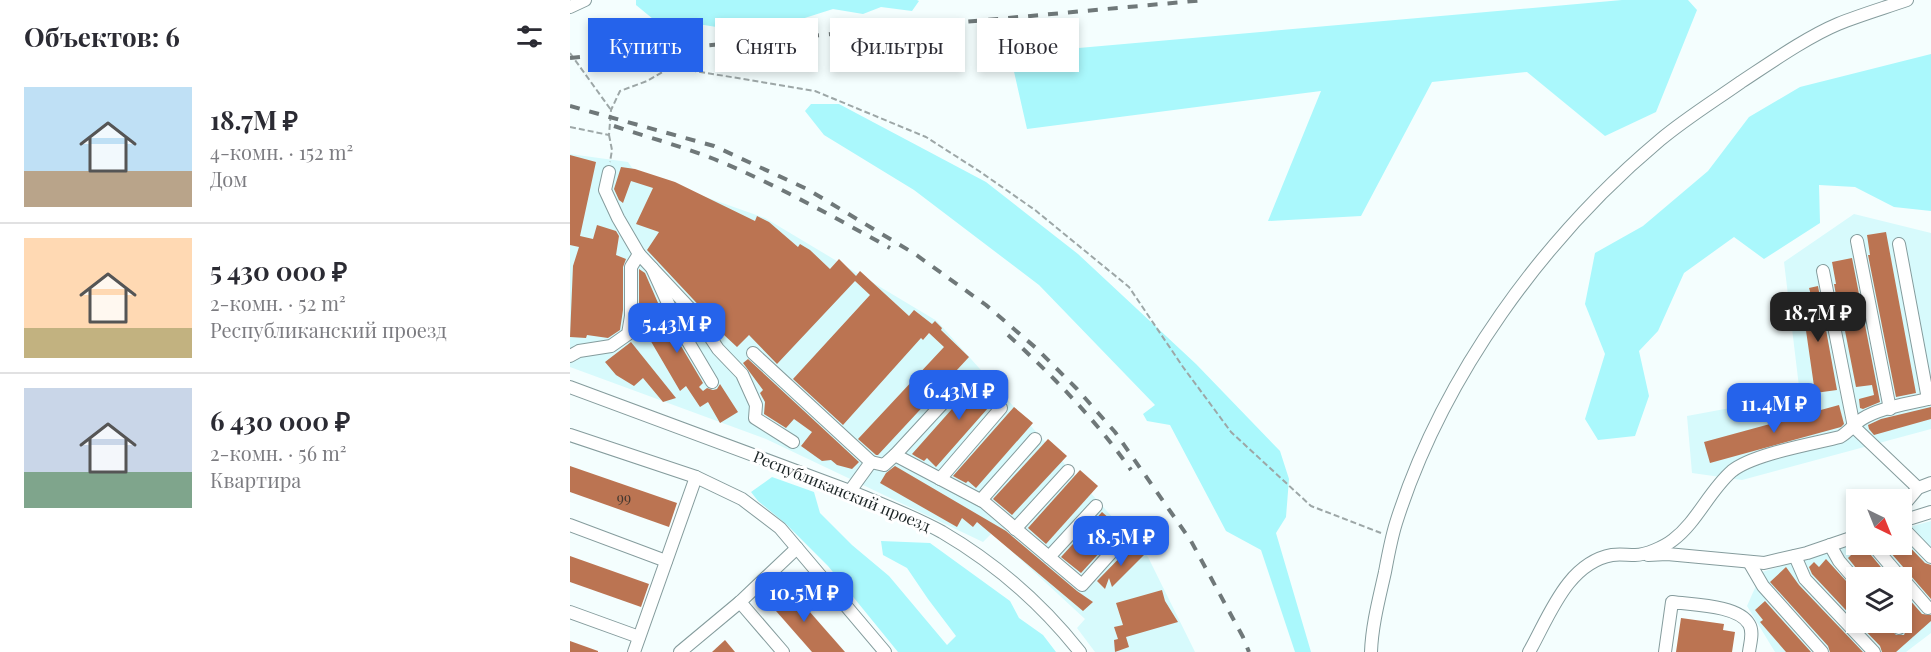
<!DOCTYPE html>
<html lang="ru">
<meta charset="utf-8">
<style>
:root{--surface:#fff;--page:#f7f7f7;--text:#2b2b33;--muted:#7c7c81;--line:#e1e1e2;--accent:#2563eb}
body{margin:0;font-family:"Playfair Display",serif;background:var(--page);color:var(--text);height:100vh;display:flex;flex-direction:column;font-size:22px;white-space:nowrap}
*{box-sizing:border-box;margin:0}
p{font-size:20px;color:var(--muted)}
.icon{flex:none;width:33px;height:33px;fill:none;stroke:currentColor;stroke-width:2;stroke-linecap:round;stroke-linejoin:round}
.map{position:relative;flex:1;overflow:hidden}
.panel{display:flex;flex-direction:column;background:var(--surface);width:570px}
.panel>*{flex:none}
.hud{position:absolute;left:18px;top:18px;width:570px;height:54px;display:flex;gap:12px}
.needle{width:39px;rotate:137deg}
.controls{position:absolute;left:1276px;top:489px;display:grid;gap:12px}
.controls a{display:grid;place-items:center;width:66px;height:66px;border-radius:0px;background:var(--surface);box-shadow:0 3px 9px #0003;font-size:30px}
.price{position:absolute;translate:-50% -51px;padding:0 14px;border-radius:12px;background:var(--accent);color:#fff;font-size:20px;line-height:39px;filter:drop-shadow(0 2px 3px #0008)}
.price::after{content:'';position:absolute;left:50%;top:36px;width:18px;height:14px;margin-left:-9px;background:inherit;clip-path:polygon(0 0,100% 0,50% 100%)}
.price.active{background:#222;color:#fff}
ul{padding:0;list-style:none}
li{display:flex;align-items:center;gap:18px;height:150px;padding:0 24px}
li+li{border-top:2px solid var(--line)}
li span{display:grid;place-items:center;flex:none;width:168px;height:120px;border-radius:0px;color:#555}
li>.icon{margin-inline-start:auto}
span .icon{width:72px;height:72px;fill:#fffc;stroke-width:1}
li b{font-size:26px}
h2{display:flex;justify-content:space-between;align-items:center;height:72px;padding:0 24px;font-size:26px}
.chip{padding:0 21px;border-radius:0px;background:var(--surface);box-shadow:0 3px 9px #0003;font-size:21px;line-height:54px}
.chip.active{background:var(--accent);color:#fff}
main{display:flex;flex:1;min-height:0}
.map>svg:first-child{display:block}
.built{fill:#d7fafc;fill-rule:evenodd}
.green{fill:#aaf8fc}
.building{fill:#bb7452}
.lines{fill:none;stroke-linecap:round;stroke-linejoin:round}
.minor-casing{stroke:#859c9d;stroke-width:14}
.path{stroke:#9da7a7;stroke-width:2;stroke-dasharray:6 3;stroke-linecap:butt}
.minor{stroke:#fff;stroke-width:12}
.rail{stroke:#6f7879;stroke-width:4;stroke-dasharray:10 10;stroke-linecap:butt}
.labels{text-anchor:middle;stroke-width:6;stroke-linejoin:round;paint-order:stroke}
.number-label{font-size:14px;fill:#433830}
.street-label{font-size:16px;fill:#1b2425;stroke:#fff}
</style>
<main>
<section class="panel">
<h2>Объектов: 6<svg class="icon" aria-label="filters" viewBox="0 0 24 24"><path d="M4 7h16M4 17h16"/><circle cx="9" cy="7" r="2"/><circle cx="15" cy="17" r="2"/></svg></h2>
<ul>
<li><span style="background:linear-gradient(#bfe0f5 70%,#b9a48a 0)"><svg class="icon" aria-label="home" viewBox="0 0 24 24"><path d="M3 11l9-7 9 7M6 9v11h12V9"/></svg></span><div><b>18.7M ₽</b><p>4-комн. · 152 m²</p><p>Дом</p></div></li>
<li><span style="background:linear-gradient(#ffd9b3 75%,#c2b280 0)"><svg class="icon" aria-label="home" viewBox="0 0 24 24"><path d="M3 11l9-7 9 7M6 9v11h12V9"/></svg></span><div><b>5 430 000 ₽</b><p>2-комн. · 52 m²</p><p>Республиканский проезд</p></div></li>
<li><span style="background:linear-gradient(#c9d6e8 70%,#7fa58c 0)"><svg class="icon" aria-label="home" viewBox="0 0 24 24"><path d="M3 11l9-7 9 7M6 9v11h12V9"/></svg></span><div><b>6 430 000 ₽</b><p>2-комн. · 56 m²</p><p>Квартира</p></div></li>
</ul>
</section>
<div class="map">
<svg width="1361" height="652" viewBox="0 0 1361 652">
<rect width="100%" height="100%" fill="#f4fefe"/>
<g class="built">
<polygon points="0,154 58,162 65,172 195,218 367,321 578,557 625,652 525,652 507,628 515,619 422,533 413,542 196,439 0,367"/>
<polygon points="1284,214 1361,233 1361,429 1172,480 1122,473 1117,416 1230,395 1214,262"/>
<path d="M1361,521V633L1336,652H1205L1177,606L1192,572L1287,543L1332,544V529ZM1287,578H1332V622H1287Z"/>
</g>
<g class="green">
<polygon points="66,0 347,0 349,1 342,11 311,7 293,14 263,9 219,23 195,20 165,30 134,25 105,27 83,19 66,5"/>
<polygon points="1052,0 1118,0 1127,10 1086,112 1035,136 957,72 862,82 791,216 698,221 751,91 457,129 440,54"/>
<polygon points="1361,54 1361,211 1324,207 1285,187 1249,185 1250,223 1194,259 1164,237 1114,273 1088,331 1069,351 1079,396 1065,436 1028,440 1015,419 1035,354 1015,304 1025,253 1073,226 1138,171 1179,117 1230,87"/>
<polygon points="241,104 269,104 416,182 508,254 626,364 710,451 719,479 716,517 706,533 741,652 725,652 691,550 656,531 600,425 577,421 573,414 585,405 469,285 344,190 254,135 235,111"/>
<polygon points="202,477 244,492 250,513 282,545 319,576 377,645 386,636 358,599 337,568 313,555 311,541 360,543 440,601 449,618 473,635 486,652 328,652 258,566 216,524 188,501 181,492"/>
</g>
<g class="building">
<polygon points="0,155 26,162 10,236 23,239 27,225 46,231 49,236 46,255 56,259 53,267 53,310 50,330 38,338 17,335 16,338 0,337 3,266 9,247 0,245"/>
<polygon points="51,167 65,169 105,182 185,221 187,216 199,222 228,247 230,244 240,250 260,269 269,259 286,276 290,271 339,316 344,310 362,324 365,321 372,328 371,330 399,357 308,455 306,455 288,439 374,347 359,333 353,340 351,338 273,425 223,379 300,295 285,281 207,364 179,335 167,347 140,322 136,313 77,250 89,232 66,224 83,188 61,181 53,203 49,200 44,189"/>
<polygon points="1316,232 1346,393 1326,397 1298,255 1300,255 1297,235"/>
<polygon points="1282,258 1310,402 1293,409 1290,408 1289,399 1304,395 1302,385 1286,387 1268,295 1266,295 1264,284 1266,284 1262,262"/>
<polygon points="69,269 75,273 95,319 133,383 129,387 133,391 137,388 143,390 147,389 150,384 168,412 150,423 138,402 130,407 116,386 110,391 69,321"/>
<polygon points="1248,286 1267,390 1245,393 1231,296 1241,295 1239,288"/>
<polygon points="61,342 106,398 93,402 73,378 64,386 46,375 35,362"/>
<polygon points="178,359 289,462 282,469 267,465 261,460 252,461 231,446 242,432 224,419 216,428 194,414 195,402 190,393 193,390 173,363"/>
<polygon points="413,374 433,391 366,467 357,458 354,461 345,456 342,454"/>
<polygon points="1269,405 1274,424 1271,427 1140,463 1134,442"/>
<polygon points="444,407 463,423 406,488 398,481 396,483 383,476"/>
<polygon points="1361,407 1361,419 1304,435 1299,429 1298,425 1311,419"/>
<polygon points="478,439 497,456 442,515 423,499"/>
<polygon points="0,466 107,503 99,527 0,492"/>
<polygon points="325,466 436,531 507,591 523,602 513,611 407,522 403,527 392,518 387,527 310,483 316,473"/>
<polygon points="510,470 528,486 476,544 458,528"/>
<polygon points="532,512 551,529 511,573 491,557"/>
<polygon points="1333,540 1355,563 1361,565 1361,599 1320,552 1328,544 1332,544"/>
<polygon points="563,544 574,555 542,587 539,578 535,589 527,581"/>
<polygon points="1295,547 1296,549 1320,578 1294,578 1278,558 1284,552 1286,555"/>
<polygon points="0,556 79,584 71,607 0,582"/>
<polygon points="1256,559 1287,593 1287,622 1242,574 1239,567 1244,562 1249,567"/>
<polygon points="1216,567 1229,585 1293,652 1260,652 1258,646 1200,582"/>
<polygon points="218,587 275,652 242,652 199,603"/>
<polygon points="592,590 595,601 608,622 556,637 559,647 545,652 544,640 548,639 544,627 553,625 546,603"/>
<polygon points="1332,591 1352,614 1361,615 1361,621 1326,652 1312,652 1310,646 1287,622 1316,622 1326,635 1334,635 1337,627 1332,619"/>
<polygon points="1195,601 1241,652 1216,652 1190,622 1193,620 1185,610"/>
<polygon points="1111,618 1154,624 1153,630 1165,632 1162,652 1106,652"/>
<polygon points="155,640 165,652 142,652"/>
<polygon points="0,641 28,651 28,652 0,652"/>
</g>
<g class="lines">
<defs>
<g id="minor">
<polyline points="0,7 15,0"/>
<polyline points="1287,241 1320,409"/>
<polyline points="1329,244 1358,399"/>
<polyline points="69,254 82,268 107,323 142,382"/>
<polyline points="82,268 125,314 148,349 172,374 186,405 185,418 223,442"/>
<polyline points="1253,271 1284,427 1348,488"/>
<polyline points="183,353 301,462 280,491"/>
<polyline points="0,356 9,351 41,346 58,334 61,316 61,267 69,254 48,218 35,190 39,172"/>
<path d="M0,387L280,491C311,504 343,516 372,532C425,563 472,604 510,652"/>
<polyline points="0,435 126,477 172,499 210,528 315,652"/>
<polyline points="325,455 397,377"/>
<polyline points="301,462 314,465 325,455 414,502 512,585 547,546"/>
<polyline points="370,479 431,408"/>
<polyline points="411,500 465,439"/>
<polyline points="1332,507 1348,488 1361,483"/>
<polyline points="1332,521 1361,512"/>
<polyline points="0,525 96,561"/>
<polyline points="1332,527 1361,557"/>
<polyline points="445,529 498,471"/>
<polyline points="1302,544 1331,578"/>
<polyline points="1260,545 1269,561 1287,582"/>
<polyline points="1078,555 1097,554 1194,563 1237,553 1287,536"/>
<polyline points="1225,556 1235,579 1304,652"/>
<polyline points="479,557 526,506"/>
<polyline points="1179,562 1193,586 1252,652"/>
<polyline points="1332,578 1358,608"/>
<polyline points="170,602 213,652"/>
<polyline points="0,612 69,637"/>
<polyline points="1324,622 1329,628"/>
<polyline points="64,652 126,477"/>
<polyline points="110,652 170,602 227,548"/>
<path d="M801,652C802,625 809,599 815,572C818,556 821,539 826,523C872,377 973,238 1090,140C1115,119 1144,101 1171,82C1200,63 1237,37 1268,24C1290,15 1314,8 1337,0"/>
<path d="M959,652C979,617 997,563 1042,555C1049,554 1057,555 1065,555C1076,555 1094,547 1103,540C1127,522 1139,491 1162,471C1183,454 1242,444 1270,437C1279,432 1284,424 1292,419C1311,407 1339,404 1361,398"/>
<path d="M1095,652L1102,602C1123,605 1168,605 1179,624C1184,632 1180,643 1179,652"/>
</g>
</defs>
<use href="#minor" class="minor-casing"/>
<g class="path">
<polyline points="0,53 41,110"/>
<polyline points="0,127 39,135 41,110 50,91 77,81 101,67 245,91 356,137 409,171 465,210 559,287 613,367 661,432 741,506 811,533"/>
<polyline points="39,135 42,150 40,162"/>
</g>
<use href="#minor" class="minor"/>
<g class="rail">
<polyline points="0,58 635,0"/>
<polyline points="0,106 144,146 237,189 345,254 416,305 466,348 507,389 545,432 621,541 673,637 679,652"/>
<path d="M44,126C77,137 111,146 144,159C205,184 262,216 320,248"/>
<path d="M438,335C483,376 526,420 561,470"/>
</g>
</g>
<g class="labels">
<g class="number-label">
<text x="54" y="503">99</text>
</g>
<g class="street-label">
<text transform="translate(272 491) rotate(22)" y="6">Республиканский проезд</text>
</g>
</g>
</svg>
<div class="controls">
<a><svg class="needle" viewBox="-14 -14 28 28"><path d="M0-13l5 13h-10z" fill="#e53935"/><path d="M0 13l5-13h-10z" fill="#7c7c81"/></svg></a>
<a><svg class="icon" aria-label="layers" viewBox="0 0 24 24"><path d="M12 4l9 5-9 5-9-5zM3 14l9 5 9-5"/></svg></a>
</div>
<b class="price active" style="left:1248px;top:343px">18.7M ₽</b>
<b class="price" style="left:107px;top:354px">5.43M ₽</b>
<b class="price" style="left:389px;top:421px">6.43M ₽</b>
<b class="price" style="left:1204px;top:434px">11.4M ₽</b>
<b class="price" style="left:551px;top:567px">18.5M ₽</b>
<b class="price" style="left:234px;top:623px">10.5M ₽</b>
<div class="hud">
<a class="chip active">Купить</a>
<a class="chip">Снять</a>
<a class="chip">Фильтры</a>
<a class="chip">Новое</a>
</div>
</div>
</main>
